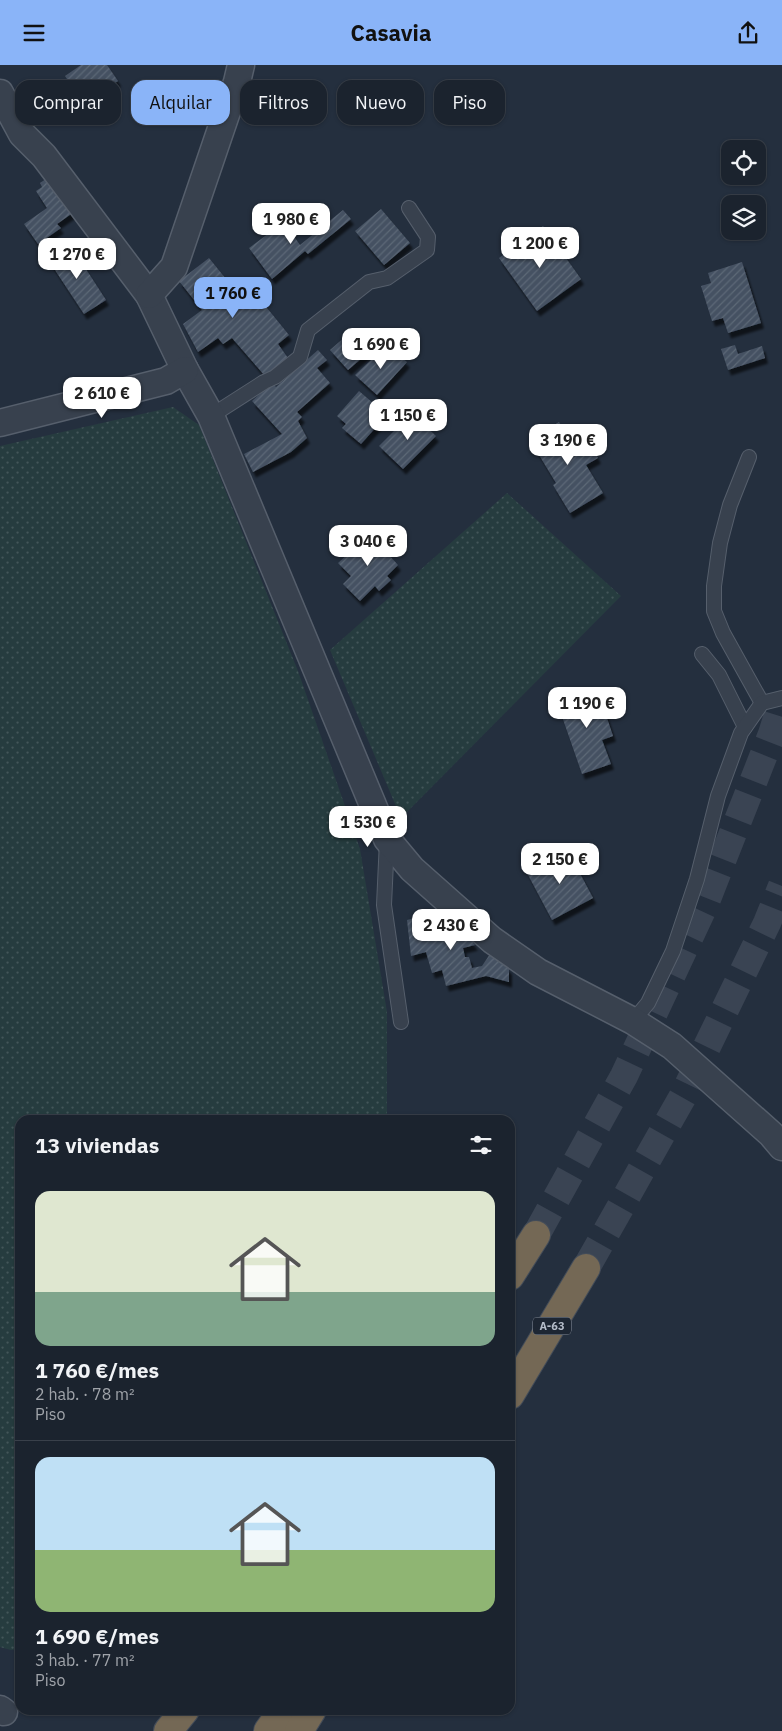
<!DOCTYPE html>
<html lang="es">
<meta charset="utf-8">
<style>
:root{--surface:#1b232e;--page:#282f3a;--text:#f1f3f6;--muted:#a0a4aa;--line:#39404a;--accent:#8ab4f8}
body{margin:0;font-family:"IBM Plex Sans",sans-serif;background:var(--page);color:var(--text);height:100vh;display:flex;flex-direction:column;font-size:19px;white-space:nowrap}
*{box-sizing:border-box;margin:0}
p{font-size:16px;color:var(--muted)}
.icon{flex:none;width:28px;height:28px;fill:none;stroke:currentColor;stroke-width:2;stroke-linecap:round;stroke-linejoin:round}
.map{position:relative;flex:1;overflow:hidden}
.details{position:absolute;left:15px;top:1050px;width:500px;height:600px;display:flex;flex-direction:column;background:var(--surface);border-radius:15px;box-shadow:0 1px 4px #0004,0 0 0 1px var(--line)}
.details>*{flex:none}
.guide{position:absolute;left:15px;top:15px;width:500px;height:45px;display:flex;gap:10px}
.controls{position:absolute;left:721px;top:75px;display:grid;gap:10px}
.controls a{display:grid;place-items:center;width:45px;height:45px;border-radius:10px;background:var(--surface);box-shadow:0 1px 4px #0004,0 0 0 1px var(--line);font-size:25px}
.price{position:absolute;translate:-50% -42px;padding:0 11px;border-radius:10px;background:#fff;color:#222;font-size:16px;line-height:32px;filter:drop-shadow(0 1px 2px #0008)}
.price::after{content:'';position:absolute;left:50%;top:30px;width:15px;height:11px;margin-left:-8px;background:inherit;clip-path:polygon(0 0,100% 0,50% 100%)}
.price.current{background:var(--accent);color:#111}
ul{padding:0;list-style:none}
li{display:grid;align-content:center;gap:10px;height:265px;padding:0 20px}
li+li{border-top:1px solid var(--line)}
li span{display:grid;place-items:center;height:155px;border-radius:15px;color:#555}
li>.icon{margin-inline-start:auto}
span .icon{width:90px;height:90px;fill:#fffc;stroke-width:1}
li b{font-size:21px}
h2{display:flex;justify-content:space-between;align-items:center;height:60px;padding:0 20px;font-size:21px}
.tag{padding:0 18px;border-radius:15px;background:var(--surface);box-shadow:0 1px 4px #0004,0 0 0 1px var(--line);font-size:18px;line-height:45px}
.tag.current{background:var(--accent);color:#111}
header{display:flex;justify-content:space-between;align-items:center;height:65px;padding:0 20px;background:var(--accent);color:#111;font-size:22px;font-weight:700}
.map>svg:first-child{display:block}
.grass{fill:url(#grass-dots)}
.building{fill:url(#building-hatch);filter:url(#shadow)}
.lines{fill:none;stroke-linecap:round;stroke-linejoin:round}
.motorway-tunnel{stroke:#3a4453;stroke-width:28;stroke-dasharray:28 14;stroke-linecap:butt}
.service-casing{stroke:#565f6c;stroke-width:16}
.minor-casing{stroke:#565f6c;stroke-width:29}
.motorway-casing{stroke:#434c59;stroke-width:30}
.service{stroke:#38414e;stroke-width:14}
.minor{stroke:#38414e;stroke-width:26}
.motorway{stroke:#746855;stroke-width:28}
.labels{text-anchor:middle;stroke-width:4;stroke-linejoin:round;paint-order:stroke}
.shield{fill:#1d2633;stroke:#878f9c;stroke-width:1}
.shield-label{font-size:11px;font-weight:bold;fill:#b4bcc9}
</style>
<header><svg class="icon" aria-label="menu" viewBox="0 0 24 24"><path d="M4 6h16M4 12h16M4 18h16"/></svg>Casavia<svg class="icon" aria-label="share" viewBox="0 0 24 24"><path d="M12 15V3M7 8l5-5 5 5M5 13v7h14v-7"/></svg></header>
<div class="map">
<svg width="782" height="1666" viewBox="0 0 782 1666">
<defs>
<pattern id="grass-dots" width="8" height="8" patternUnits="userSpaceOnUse" patternTransform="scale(1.25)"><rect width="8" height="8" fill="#263c3f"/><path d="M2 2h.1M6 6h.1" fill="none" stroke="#435659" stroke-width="1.8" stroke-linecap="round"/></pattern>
<pattern id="building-hatch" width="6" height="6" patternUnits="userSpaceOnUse" patternTransform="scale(1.25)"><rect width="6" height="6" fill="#455162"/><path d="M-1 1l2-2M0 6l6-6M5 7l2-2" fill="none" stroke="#5d6877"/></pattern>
<filter id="shadow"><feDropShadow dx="3" dy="5.5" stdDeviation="1" flood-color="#0009"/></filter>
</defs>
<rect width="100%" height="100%" fill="#242f3e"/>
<g class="grass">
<polygon points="173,342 199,360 298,606 360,784 387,947 387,1055 20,1055 20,1584 11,1585 0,1582 0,381"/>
<polygon points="507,428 621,531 401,753 330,585"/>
</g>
<g class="building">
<polygon points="81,0 107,0 118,16 79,43 66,24 71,20 65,11"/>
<polygon points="46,114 74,147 57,159 61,163 38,179 24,159 47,143 36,126 42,122 40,118"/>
<polygon points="381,144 410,178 384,200 355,166"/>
<polygon points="343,145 351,154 308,189 305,186 272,214 249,183 284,157 300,180"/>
<polygon points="543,161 581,214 537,246 499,193"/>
<polygon points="71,181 106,235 84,249 49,196"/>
<polygon points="209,193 243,235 254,227 289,270 278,279 288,293 265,311 232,273 223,279 218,273 198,287 183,259 202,245 179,216"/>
<polygon points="742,197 761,258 728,268 723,253 712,256 701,221 711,218 708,208"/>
<polygon points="347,270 360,286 370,277 375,282 348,305 330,285"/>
<polygon points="387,280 407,297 377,330 355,310"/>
<polygon points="735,280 738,289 762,281 765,293 728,305 721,284"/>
<polygon points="318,285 327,295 317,303 330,318 297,347 302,352 298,356 307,373 291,387 253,407 244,389 282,369 252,336 272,318 276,322"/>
<polygon points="359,326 387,350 361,379 342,363 346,359 337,351"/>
<polygon points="412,348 436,371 403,404 379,381"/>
<polygon points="559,357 574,380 586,373 598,393 586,400 603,428 570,448 553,420 556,418 530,375"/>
<polygon points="370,469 372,472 374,470 382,479 380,480 398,500 387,511 391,515 379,526 375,521 360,536 343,519 351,511 338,498"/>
<polygon points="597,623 613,671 602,675 611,699 582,709 557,637"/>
<polygon points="567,784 593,833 552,855 526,806"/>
<polygon points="440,842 454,853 475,880 463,883 465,892 469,892 472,903 482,901 490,889 509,904 509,917 486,911 446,921 442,905 432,908 426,887 411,891 407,855 418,852 425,876 435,873 429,853 439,850"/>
</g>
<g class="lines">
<g class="motorway-tunnel">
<polyline points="536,1170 624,1011 705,839 772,669 782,637"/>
<polyline points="586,1203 683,1031 767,858 782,821"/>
</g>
<defs>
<g id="service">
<polyline points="211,351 264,317 275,312 300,292 308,265 369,217 387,213 427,185 428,172 409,143"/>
<polyline points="749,392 730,440 720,478 714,521 714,546 723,568 762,638"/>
<polyline points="702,589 719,610 745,662"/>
<polyline points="387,775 384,840 401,957"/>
<polyline points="633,956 648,938 673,886 697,814 718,731 741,668 762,638 782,633"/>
</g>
<g id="minor">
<polyline points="0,28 22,69 44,91 149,230 185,305 211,351 387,774 412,804 492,875 538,907 633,956 672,981 771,1069 782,1082"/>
<polyline points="149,230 174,202 237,17 241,0"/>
<polyline points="0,358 166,316 185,305"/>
<polyline points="0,1644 4,1647"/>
</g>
<g id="motorway">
<polyline points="510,1211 536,1170"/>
<polyline points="510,1330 586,1203"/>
<polyline points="168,1666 185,1645"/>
<polyline points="268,1666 283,1645"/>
<polyline points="299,1666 312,1645"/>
</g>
</defs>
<use href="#service" class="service-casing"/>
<use href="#minor" class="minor-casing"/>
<use href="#motorway" class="motorway-casing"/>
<use href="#service" class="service"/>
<use href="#minor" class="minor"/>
<use href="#motorway" class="motorway"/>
</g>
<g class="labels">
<rect class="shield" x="533" y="1252.5" width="38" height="17" rx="4"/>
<g class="shield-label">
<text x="552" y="1265">A-63</text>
</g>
</g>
</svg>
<div class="controls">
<a><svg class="icon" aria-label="locate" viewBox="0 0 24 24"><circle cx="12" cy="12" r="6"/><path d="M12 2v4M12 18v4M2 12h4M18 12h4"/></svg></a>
<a><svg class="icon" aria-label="layers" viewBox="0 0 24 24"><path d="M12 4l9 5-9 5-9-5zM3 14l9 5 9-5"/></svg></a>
</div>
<b class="price" style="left:291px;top:180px">1 980 €</b>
<b class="price" style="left:540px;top:204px">1 200 €</b>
<b class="price" style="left:77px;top:215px">1 270 €</b>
<b class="price current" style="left:233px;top:254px">1 760 €</b>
<b class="price" style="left:381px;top:305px">1 690 €</b>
<b class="price" style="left:102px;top:354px">2 610 €</b>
<b class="price" style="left:408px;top:376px">1 150 €</b>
<b class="price" style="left:568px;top:401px">3 190 €</b>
<b class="price" style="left:368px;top:502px">3 040 €</b>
<b class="price" style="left:587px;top:664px">1 190 €</b>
<b class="price" style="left:368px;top:783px">1 530 €</b>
<b class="price" style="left:560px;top:820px">2 150 €</b>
<b class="price" style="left:451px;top:886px">2 430 €</b>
<div class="guide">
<a class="tag">Comprar</a>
<a class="tag current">Alquilar</a>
<a class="tag">Filtros</a>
<a class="tag">Nuevo</a>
<a class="tag">Piso</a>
</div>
<section class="details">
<h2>13 viviendas<svg class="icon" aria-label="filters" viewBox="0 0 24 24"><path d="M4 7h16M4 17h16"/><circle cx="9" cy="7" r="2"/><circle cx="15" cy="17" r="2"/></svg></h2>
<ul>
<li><span style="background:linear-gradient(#dfe7d0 65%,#7fa58c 0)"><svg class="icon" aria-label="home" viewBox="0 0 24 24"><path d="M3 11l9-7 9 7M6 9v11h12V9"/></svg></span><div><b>1 760 €/mes</b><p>2 hab. · 78 m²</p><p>Piso</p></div></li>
<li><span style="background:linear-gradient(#bfe0f5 60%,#8fb573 0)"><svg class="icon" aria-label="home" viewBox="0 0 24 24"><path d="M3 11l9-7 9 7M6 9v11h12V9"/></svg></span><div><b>1 690 €/mes</b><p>3 hab. · 77 m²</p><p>Piso</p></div></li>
</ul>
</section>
</div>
